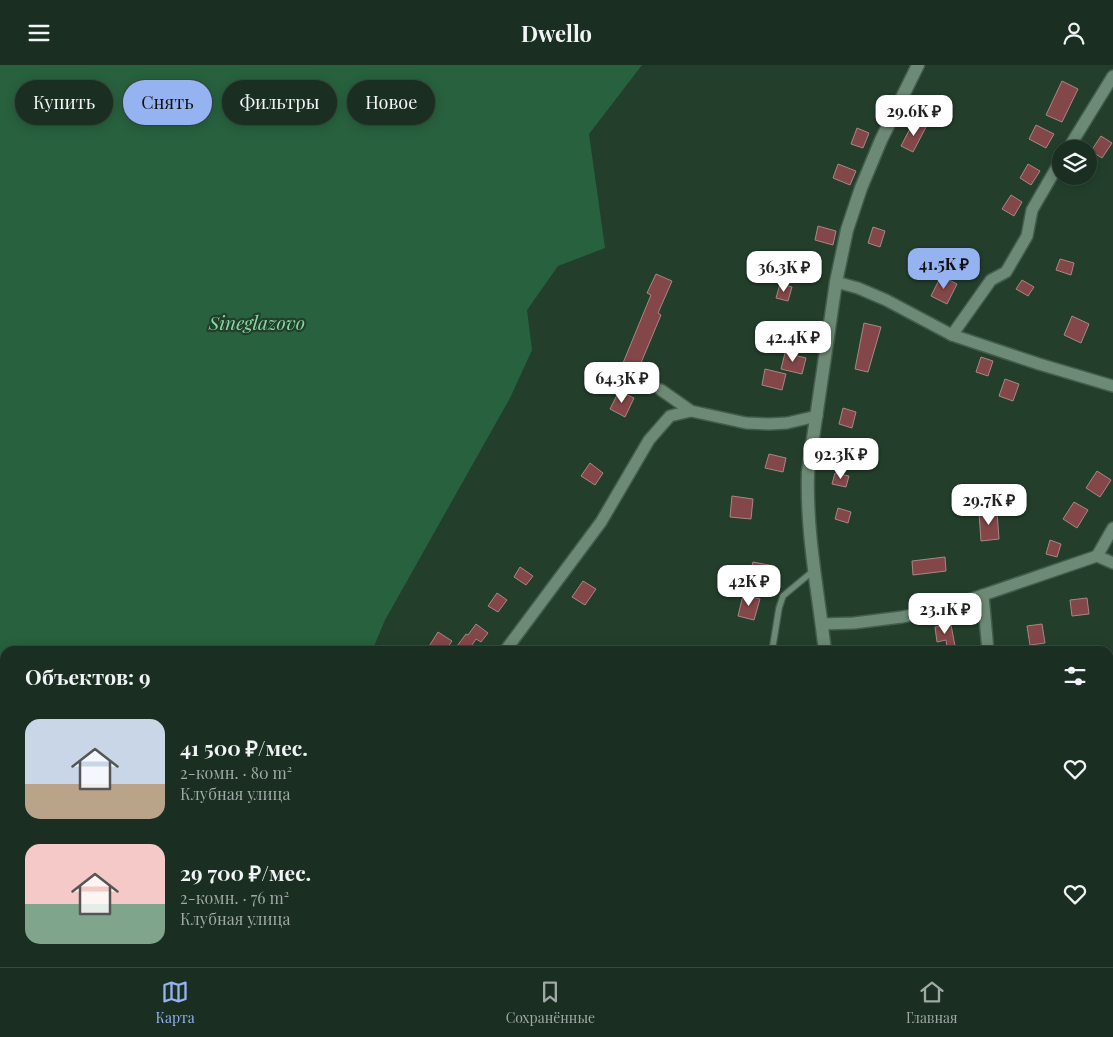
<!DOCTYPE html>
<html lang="ru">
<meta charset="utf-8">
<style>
:root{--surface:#1a2f21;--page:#23372a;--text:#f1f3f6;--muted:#9fa9a5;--line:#384a3f;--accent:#95b2f1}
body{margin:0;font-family:"Playfair Display",serif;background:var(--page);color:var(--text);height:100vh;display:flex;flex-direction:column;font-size:19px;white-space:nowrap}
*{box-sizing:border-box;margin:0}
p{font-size:16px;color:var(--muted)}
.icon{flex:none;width:28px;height:28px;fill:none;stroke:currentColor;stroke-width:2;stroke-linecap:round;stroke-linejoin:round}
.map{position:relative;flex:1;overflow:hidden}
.details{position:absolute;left:0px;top:581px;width:1114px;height:321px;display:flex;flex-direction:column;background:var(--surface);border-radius:15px 15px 0 0;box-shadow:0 2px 12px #0003,0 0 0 1px var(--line)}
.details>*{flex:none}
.guide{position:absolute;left:15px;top:15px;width:500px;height:45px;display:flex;gap:10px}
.controls{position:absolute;left:1052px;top:75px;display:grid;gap:10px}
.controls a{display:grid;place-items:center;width:45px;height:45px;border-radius:50%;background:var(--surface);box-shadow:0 2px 12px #0003,0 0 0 1px var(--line);font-size:25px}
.price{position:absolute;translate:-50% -42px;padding:0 11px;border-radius:10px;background:#fff;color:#222;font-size:16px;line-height:32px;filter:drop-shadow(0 1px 2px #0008)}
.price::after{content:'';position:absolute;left:50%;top:30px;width:15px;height:11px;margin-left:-8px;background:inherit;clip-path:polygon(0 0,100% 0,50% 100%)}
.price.on{background:var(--accent);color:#111}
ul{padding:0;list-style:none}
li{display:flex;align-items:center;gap:15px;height:125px;padding:0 25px}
li span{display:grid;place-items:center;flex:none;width:140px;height:100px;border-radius:15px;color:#555}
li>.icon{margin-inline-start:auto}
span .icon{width:60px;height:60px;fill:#fffc;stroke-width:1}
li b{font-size:21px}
h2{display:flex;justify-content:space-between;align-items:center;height:60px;padding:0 25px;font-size:21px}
.tag{padding:0 18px;border-radius:22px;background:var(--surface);box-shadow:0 2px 12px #0003,0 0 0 1px var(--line);font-size:18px;line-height:45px}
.tag.on{background:var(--accent);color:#111}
header{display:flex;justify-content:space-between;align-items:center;height:65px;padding:0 25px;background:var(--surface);font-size:22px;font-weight:700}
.tabs{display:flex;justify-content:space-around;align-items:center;height:70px;border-top:1px solid var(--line);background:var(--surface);font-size:14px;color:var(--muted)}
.tabs a{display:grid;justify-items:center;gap:2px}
.tabs .on{color:var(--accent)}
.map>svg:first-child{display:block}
.green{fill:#40614b}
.water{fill:#28613e}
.building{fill:#844749;stroke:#ab8585}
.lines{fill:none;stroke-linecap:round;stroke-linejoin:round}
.lane-casing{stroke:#435c4c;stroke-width:8}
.street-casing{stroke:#435c4c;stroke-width:14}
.secondary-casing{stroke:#435c4c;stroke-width:15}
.lane{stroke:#6c8a75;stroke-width:5.5}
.street{stroke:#6c8a75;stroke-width:11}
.secondary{stroke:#6c8a75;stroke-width:12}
.labels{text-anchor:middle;stroke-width:4.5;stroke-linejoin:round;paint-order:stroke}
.water-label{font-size:19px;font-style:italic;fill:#86d9a2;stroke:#233f2c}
</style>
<header><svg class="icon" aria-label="menu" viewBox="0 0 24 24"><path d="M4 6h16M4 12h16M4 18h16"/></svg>Dwello<svg class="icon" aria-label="person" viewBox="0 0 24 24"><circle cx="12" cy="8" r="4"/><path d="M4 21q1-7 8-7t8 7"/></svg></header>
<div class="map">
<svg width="1113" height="902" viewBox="0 0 1113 902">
<rect width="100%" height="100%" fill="#233f2c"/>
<polygon class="green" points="0,832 5,834 5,898 166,898 177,902 0,902"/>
<g class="water">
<polygon points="0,0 642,0 589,69 605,183 558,201 527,245 532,285 510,333 385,555 372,586 5,586 5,719 0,715"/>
<polygon points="5,879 5,898 53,898 50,902 0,902 0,882"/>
<polygon points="986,898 1083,898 1085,902 974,902"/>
</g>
<g class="building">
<polygon points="1062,16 1078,24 1062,57 1046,50"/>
<polygon points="914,56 926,62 913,87 901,81"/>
<polygon points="1036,60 1054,69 1046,83 1029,74"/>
<polygon points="857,63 869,68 863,83 851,79"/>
<polygon points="1101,71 1112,78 1102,93 1091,86"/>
<polygon points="838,99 856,106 850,120 833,113"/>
<polygon points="1028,99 1040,106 1031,120 1020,113"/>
<polygon points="1011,130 1022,137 1014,151 1002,144"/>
<polygon points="818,161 836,166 833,180 815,175"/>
<polygon points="873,162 885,166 880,182 868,178"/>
<polygon points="1060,194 1074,198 1071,210 1056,205"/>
<polygon points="803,198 814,200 811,214 800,211"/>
<polygon points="656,209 672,216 658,248 661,250 638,305 623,298 651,230 647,228"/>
<polygon points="941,211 957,219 947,239 931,231"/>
<polygon points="1022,215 1034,222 1028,231 1016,224"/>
<polygon points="780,219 792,222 788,236 776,233"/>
<polygon points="1072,251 1089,259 1081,278 1064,270"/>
<polygon points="864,258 881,262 868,307 855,304"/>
<polygon points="785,288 806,293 802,309 781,304"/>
<polygon points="981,292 993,296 988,311 976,307"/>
<polygon points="765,304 786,309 782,325 762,320"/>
<polygon points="1005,314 1019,319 1013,336 999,331"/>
<polygon points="619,326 634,333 625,352 610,344"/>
<polygon points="843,343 856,347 852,363 839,359"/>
<polygon points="769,389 786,393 783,407 765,403"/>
<polygon points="590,398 603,408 595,420 581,411"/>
<polygon points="1097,406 1111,415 1100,432 1086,423"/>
<polygon points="835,408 849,411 846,422 832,419"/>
<polygon points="732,431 753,434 751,454 730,452"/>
<polygon points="1074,437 1088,445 1077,463 1063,454"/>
<polygon points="838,443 851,447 848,458 835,454"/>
<polygon points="997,447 999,474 981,476 979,448"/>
<polygon points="1050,475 1061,479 1057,492 1046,489"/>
<polygon points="945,492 946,506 913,510 912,496"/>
<polygon points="753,497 774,501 770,518 749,513"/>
<polygon points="520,502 533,511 526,520 514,512"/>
<polygon points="583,516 596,524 585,540 572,532"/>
<polygon points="497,528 507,535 498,547 488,541"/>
<polygon points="743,530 760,534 754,555 738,551"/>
<polygon points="1087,533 1089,549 1072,551 1070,535"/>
<polygon points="476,559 488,568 481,577 476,574 468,586 465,586 457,581 466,569 468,570"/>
<polygon points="1042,559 1045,578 1030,580 1027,561"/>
<polygon points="951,560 955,581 947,582 946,575 937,577 935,562"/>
<polygon points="438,567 452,576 445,586 426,586"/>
</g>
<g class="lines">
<defs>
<polyline id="lane" points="772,586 779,543 783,531 813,506"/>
<g id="street">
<polyline points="1068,84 1113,11"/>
<polyline points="836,217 858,223 886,235 952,270 1039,299 1113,321"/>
<polyline points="952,270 991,215 1006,207 1027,171 1032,145 1061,95"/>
<polyline points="661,325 691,346 746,358 769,359 787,358 817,351"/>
<polyline points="1097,491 1113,463"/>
<polyline points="983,530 988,586"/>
<polyline points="822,559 854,558 902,552 942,544 1097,491 1113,498"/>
<polyline points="505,586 601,457 649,375 670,351 691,346"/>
<polyline points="0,839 5,846"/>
<polyline points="1109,874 1113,875"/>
<polyline points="96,898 104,902"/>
<polyline points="352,898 358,902"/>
<polyline points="300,902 302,898"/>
<polyline points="951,902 965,898"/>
</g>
<g id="secondary">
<path d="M825,586C818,526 806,468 808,407L836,217L847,165L861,123L881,75L918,0"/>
<polyline points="860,898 860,902"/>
</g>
</defs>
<use href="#lane" class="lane-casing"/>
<use href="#street" class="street-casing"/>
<use href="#secondary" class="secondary-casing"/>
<use href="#lane" class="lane"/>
<use href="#street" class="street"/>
<use href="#secondary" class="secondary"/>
</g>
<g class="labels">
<g class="water-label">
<text x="257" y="265">Sineglazovo</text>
</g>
</g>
</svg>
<div class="controls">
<a><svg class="icon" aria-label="layers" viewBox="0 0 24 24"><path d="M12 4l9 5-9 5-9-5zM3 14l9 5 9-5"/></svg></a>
</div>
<b class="price" style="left:914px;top:72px">29.6K ₽</b>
<b class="price on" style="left:944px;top:225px">41.5K ₽</b>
<b class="price" style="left:784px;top:228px">36.3K ₽</b>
<b class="price" style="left:793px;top:298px">42.4K ₽</b>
<b class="price" style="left:622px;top:339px">64.3K ₽</b>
<b class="price" style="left:841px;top:415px">92.3K ₽</b>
<b class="price" style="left:989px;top:461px">29.7K ₽</b>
<b class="price" style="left:749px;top:542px">42K ₽</b>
<b class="price" style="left:945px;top:570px">23.1K ₽</b>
<div class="guide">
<a class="tag">Купить</a>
<a class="tag on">Снять</a>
<a class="tag">Фильтры</a>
<a class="tag">Новое</a>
</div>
<section class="details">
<h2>Объектов: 9<svg class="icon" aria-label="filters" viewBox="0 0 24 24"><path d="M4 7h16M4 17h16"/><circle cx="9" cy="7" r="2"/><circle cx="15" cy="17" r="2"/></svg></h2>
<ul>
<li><span style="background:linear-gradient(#c9d6e8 65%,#b9a48a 0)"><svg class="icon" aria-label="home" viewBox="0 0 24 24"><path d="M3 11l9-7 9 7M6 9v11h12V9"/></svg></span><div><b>41 500 ₽/мес.</b><p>2-комн. · 80 m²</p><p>Клубная улица</p></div><svg class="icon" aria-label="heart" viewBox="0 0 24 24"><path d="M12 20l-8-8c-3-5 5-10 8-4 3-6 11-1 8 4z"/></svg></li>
<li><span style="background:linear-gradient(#f6c9c9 60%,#7fa58c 0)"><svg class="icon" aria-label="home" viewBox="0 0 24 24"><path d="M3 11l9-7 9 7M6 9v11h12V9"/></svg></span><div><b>29 700 ₽/мес.</b><p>2-комн. · 76 m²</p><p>Клубная улица</p></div><svg class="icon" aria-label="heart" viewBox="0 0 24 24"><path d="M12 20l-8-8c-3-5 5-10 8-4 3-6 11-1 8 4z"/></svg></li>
</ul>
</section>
</div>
<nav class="tabs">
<a class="on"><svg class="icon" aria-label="map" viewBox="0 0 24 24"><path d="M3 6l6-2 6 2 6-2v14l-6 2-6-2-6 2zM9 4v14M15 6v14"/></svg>Карта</a>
<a><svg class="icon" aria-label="saved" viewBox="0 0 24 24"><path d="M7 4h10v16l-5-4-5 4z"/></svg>Сохранённые</a>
<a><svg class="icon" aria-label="home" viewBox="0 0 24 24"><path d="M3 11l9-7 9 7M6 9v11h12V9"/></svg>Главная</a>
</nav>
